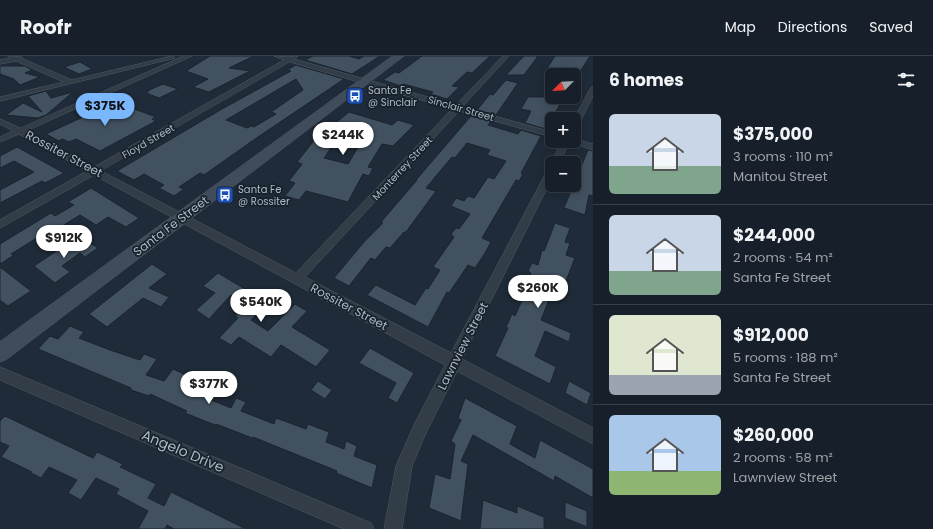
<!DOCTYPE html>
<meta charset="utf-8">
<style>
:root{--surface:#17202a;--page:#202832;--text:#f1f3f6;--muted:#9ea3a8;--line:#363e47;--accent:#7bb7fc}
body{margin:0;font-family:Poppins,sans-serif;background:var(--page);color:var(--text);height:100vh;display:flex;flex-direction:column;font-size:15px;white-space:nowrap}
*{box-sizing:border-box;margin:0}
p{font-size:13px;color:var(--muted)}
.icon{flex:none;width:22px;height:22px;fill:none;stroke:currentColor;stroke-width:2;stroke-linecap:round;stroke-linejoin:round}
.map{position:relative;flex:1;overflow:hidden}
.sheet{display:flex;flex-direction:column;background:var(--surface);width:340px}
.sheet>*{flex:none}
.needle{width:26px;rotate:246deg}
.fabs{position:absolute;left:545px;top:12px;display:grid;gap:8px}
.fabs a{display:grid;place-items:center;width:36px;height:36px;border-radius:6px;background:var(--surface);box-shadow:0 2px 10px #0003,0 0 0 1px var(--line);font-size:20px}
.price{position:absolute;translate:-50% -34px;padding:0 9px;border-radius:14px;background:#fff;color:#222;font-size:13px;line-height:26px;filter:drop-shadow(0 1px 2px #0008)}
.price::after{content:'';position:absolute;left:50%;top:24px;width:12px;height:9px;margin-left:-6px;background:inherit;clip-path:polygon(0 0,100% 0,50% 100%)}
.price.on{background:var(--accent);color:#111}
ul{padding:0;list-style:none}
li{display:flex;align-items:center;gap:12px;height:100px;padding:0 16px}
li+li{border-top:1px solid var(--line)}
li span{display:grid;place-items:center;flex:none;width:112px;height:80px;border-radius:6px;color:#555}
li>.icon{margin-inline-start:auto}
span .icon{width:48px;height:48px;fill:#fffc;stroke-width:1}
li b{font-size:17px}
h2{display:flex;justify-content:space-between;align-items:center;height:48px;padding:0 16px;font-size:17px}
header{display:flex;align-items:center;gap:24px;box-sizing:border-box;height:56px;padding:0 20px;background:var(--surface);border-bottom:1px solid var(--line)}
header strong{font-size:19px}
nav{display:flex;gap:22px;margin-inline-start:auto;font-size:14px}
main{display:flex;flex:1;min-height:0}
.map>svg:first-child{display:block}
.building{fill:#425160;stroke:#1a242e;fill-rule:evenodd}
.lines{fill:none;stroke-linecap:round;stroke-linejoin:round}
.street-casing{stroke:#505b66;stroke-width:1}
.secondary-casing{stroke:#505b66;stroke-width:1}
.street{fill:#323d48;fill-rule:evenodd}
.secondary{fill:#404c5b;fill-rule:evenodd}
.labels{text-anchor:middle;stroke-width:3.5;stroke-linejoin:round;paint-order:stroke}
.far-poi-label{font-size:10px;fill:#acb8c5;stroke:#18222c;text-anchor:start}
.far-street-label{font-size:10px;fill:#acb8c5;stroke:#18222c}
.street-label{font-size:12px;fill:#acb8c5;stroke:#18222c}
.near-street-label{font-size:14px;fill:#acb8c5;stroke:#18222c}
</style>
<header>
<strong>Roofr</strong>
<nav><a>Map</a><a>Directions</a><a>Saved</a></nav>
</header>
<main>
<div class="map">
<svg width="593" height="473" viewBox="0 0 593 473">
<rect width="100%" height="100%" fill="#1f2b38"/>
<g class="building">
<polygon points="210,0 254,0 229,12 250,15 209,36 193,31 208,23 186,15"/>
<polygon points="313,0 349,0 359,3 364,0 380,0 352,18 305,4"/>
<polygon points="422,0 490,0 472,17 467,16 452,30 459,31 447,43 430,38 433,36 403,28 401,30 383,24 395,16 399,17"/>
<polygon points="524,0 538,0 524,19 506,19"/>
<polygon points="555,0 590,0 574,25 574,19 546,14"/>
<polygon points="80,6 92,13 79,18 64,11"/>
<path d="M296,9L344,23L255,83L204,119L200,117L179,131L184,133L174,140L159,132L164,129L144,118L134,124L117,115L222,53L291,15L287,14ZM296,23L303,34L271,56L276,58L254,71L251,70L247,72L226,64Z"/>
<polygon points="0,10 25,10 32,14 25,17 40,21 20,29 14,23 0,18"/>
<polygon points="506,24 518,27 496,59 477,54 490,38 493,39"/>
<polygon points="163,28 178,33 159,42 146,37 149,35 147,35"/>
<polygon points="46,35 51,42 73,36 46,59 38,62 6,59 23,47 42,56 28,40"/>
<polygon points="528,41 564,41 546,73 525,67 531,55 521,53"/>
<polygon points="118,47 156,61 152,63 156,65 100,95 76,83 69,86 62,83 59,85 46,78 83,61 87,63"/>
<path d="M349,56L392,69L398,64L414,69L393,90L382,88L368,111L373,112L369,120L363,118L348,146L306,135L299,144L285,140L295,127L289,125L302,108L297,106L320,77L325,78L332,70ZM337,83L360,88L348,108L324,102Z"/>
<polygon points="471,60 491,65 488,69 518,78 521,74 541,80 521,117 523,118 519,125 516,124 482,182 491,186 485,197 475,212 468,209 449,237 447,236 428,271 367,239 376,229 415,249 426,232 428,233 440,214 433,211 454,181 451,178 456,172 459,173 470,158 451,150 456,142 464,145 468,140 474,142 488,121 494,123 506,105 487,99 490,94 467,87 455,102 452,101 426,132 436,135 406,176 404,176 390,192 386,191 375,204 371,202 349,230 334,222 364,186 383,167 381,166 417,124 416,124"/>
<polygon points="17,91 64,117 45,127 42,125 0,147 0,134 34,116 14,105 0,112 0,100"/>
<polygon points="588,94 593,95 593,140 589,139 585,159 564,152"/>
<polygon points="91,132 139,162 126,171 108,161 96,169 80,159 59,172 56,170 11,198 14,199 0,208 0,188 51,157 55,160 74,149 68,146"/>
<polygon points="555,167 570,172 565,186 570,187 566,199 575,202 564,230 558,228 552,242 550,241 541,264 571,277 569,286 545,275 535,300 556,311 550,328 495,300 508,272 506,271 512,258 515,260 528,231 525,229 531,217 528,215 532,207 538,209 542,194 544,195"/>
<polygon points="79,180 98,192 85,201 80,197 62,210 70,216 55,227 34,210"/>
<polygon points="152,208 167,218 149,232 169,241 161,251 143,242 107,271 89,258"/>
<polygon points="0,211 31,235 8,250 0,244"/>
<polygon points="218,217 250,236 252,233 271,244 251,264 268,275 295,248 307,255 292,271 330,294 316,311 281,289 271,301 239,281 231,289 219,282 238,262 235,260 247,248 231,239 209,263 196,254 215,237 203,230"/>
<polygon points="70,270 84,276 79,282 110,294 140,304 144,298 157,303 146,319 164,325 173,313 190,321 188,323 212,333 206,342 231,352 236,342 246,346 241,355 274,368 276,362 306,373 308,368 329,376 326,386 344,393 346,385 357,390 354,400 377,409 372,432 336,417 337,415 253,381 252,382 216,368 215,369 185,357 187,355 150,338 149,340 131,334 131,332 38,293 50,280 58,283"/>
<polygon points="370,292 414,317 397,347 388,342 396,327 359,307"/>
<polygon points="318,325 332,334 325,343 311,334"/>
<polygon points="569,325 591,337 587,349 565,337"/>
<polygon points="465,342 517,370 510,388 535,402 540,384 593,413 593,442 555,420 554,425 473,379 461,405 468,408 461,465 429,452 435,418 450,423 455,388 451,385 461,364 458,362"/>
<polygon points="5,360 93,402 97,396 123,408 120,411 156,428 148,442 164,450 171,436 246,473 174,473 167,469 165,473 138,473 148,455 116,438 119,433 96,422 81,444 68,437 77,424 49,411 41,422 31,417 32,416 1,401 9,390 0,386 0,365"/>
<polygon points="483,444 517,457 517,450 544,461 544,473 480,473"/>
<polygon points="565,446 587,455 587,471 565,462"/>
</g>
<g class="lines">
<defs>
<g id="street">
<polygon points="8,0 22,1 23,3 72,24 172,0 175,2 0,45 0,41 64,26 16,5 0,8 0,4 11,2"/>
<path d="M184,0H192L26,75L94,111L284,4L274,0L288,1L298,0L294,3L456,49L503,0H509L462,51L552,76V81L459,55L305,221L451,297L548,113L552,110V122L462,303L593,372V388L457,315L425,379L412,410L402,473H384L396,410L414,369L445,309L94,119L0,172V164L87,115L19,78L0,86V81L13,75L0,68V63L20,72ZM290,6L452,53L296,217L101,115Z"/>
<polygon points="593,31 593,40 578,70 574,72 574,63 590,33"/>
<polygon points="574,83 593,88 593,94 570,86 559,107 552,107 552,109 551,107 562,85 574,85"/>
<polygon points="0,311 371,467 374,473 344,473 0,324"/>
</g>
<polygon id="secondary" points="393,0 404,0 7,303 0,306 0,286"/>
</defs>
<use href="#street" class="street-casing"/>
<use href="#secondary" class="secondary-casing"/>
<use href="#street" class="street"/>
<use href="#secondary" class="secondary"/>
</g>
<defs>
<symbol id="bus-square" viewBox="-11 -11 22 22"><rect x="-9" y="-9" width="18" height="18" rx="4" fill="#1a4fb4" stroke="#18222c"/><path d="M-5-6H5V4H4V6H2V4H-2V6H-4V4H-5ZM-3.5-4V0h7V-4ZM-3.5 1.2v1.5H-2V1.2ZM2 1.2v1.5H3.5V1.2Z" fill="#fff"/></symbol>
</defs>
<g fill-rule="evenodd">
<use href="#bus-square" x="345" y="30" width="20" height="20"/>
<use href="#bus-square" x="215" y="129" width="20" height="20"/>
</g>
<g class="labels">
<g class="far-poi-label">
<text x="368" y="38">Santa Fe<tspan x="368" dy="12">@ Sinclair</tspan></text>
<text x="238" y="137">Santa Fe<tspan x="238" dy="12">@ Rossiter</tspan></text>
</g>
<g class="far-street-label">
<text transform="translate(461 52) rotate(16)" y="4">Sinclair Street</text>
<text transform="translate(148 85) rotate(-30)" y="4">Floyd Street</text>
<text transform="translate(402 112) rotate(-47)" y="4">Monterrey Street</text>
</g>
<g class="street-label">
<text transform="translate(64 98) rotate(28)" y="4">Rossiter Street</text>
<text transform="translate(171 170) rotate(-37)" y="4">Santa Fe Street</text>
<text transform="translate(349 251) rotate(28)" y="4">Rossiter Street</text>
<text transform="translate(463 290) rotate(-63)" y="4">Lawnview Street</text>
</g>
<g class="near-street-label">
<text transform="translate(183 395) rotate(23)" y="5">Angelo Drive</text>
</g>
</g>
</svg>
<div class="fabs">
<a><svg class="needle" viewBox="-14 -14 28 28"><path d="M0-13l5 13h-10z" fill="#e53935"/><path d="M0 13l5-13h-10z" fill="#9ea3a8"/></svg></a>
<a>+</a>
<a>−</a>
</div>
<b class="price on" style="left:105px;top:71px">$375K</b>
<b class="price" style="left:343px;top:100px">$244K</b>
<b class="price" style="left:64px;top:203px">$912K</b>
<b class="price" style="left:538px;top:253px">$260K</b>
<b class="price" style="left:261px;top:267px">$540K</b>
<b class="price" style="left:209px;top:349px">$377K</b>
</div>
<section class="sheet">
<h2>6 homes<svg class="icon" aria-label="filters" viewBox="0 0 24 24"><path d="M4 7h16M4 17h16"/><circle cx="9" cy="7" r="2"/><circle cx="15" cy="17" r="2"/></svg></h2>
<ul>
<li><span style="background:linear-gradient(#c9d6e8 65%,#7fa58c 0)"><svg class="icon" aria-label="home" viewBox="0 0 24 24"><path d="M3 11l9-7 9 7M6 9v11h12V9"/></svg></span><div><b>$375,000</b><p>3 rooms · 110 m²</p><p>Manitou Street</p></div></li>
<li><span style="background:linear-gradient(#c9d6e8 70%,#7fa58c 0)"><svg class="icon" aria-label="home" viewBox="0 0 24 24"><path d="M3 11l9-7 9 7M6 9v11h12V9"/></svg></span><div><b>$244,000</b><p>2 rooms · 54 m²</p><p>Santa Fe Street</p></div></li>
<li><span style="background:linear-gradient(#dfe7d0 75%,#9aa5b1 0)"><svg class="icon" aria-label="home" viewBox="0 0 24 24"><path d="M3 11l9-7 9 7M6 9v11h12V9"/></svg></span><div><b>$912,000</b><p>5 rooms · 188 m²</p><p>Santa Fe Street</p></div></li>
<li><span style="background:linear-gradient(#a9c7e8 70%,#8fb573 0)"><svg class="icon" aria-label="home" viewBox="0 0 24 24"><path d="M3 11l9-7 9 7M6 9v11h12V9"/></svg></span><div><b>$260,000</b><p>2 rooms · 58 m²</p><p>Lawnview Street</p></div></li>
</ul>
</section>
</main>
